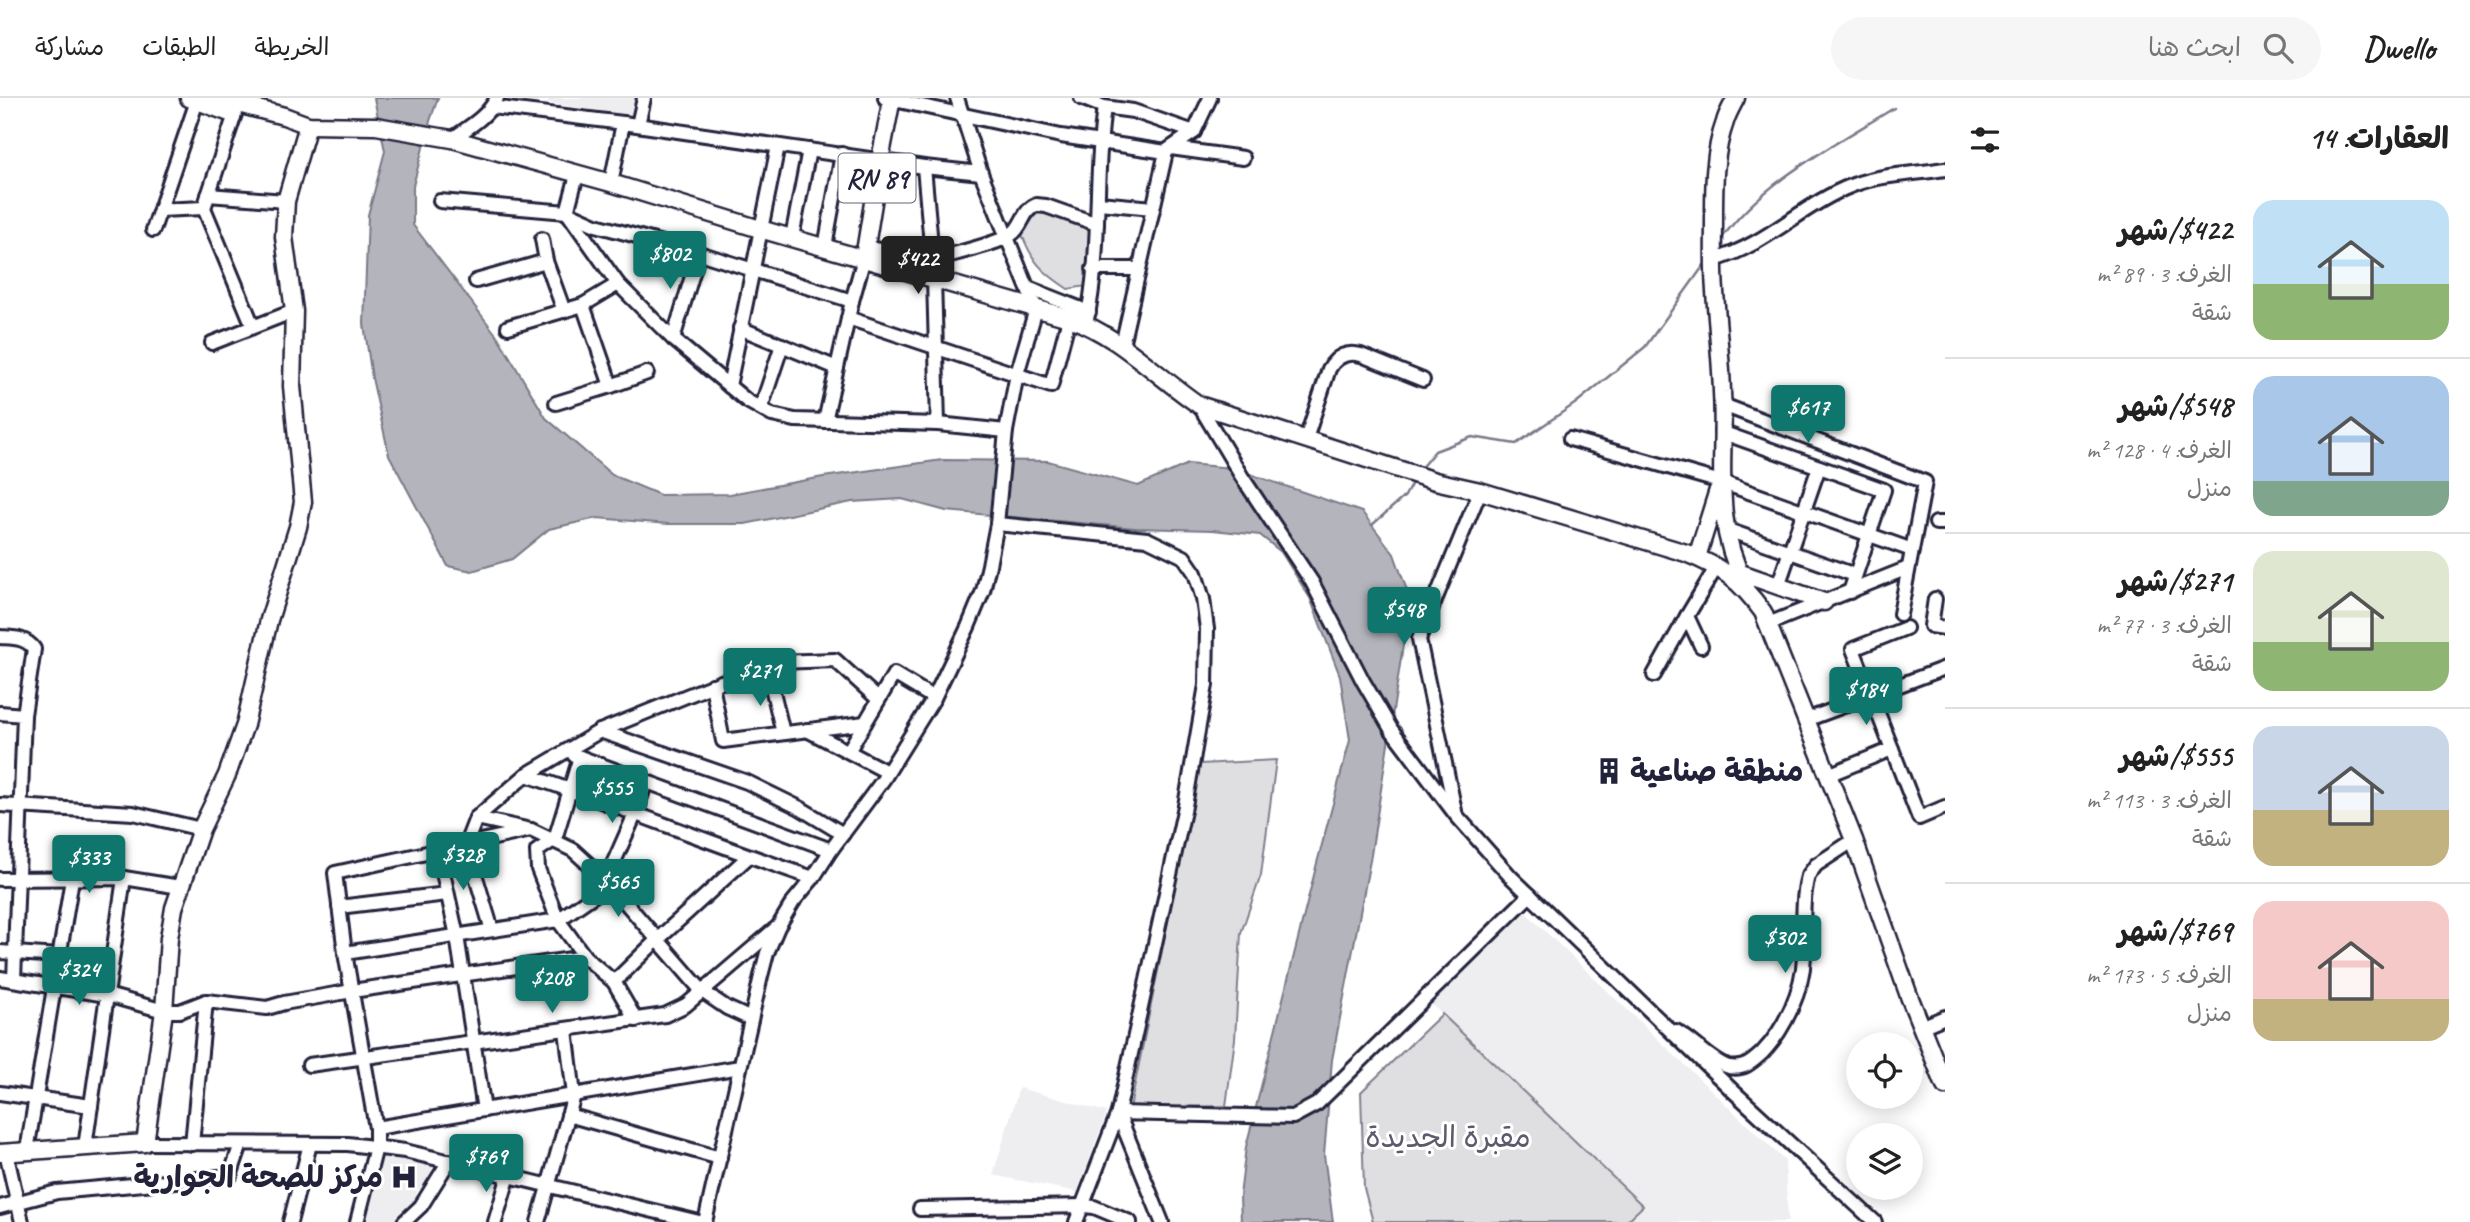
<!DOCTYPE html>
<html lang="ar">
<meta charset="utf-8">
<style>
:root{--surface:#fff;--page:#f6f6f6;--text:#222;--muted:#767676;--line:#e0e0e0;--accent:#0f766e}
body{margin:0;font-family:Caveat,"Playpen Sans Arabic",sans-serif;background:var(--page);color:var(--text);direction:rtl;height:100vh;display:flex;flex-direction:column;font-size:26px;white-space:nowrap}
*{box-sizing:border-box;margin:0}
p{font-size:23px;color:var(--muted)}
.icon{flex:none;width:38px;height:38px;fill:none;stroke:currentColor;stroke-width:2;stroke-linecap:round;stroke-linejoin:round}
.map{position:relative;flex:1;overflow:hidden;direction:ltr}
.drawer{display:flex;flex-direction:column;background:var(--surface);width:525px}
.drawer>*{flex:none}
.controls{position:absolute;left:1846px;top:934px;display:grid;gap:14px}
.controls a{display:grid;place-items:center;width:77px;height:77px;border-radius:50%;background:var(--surface);box-shadow:0 4px 18px #0003;font-size:35px}
.price{position:absolute;translate:-50% -60px;padding:0 16px;border-radius:7px;background:var(--accent);color:#fff;font-size:23px;line-height:46px;filter:drop-shadow(0 2px 4px #0008)}
.price::after{content:'';position:absolute;left:50%;top:42px;width:21px;height:16px;margin-left:-10px;background:inherit;clip-path:polygon(0 0,100% 0,50% 100%)}
.price.current{background:#222;color:#fff}
ul{padding:0;list-style:none}
li{display:flex;align-items:center;gap:21px;height:175px;padding:0 21px}
li+li{border-top:2px solid var(--line)}
li span{display:grid;place-items:center;flex:none;width:196px;height:140px;border-radius:21px;color:#555}
li>.icon{margin-inline-start:auto}
span .icon{width:84px;height:84px;fill:#fffc;stroke-width:1}
li b{font-size:30px}
h2{display:flex;justify-content:space-between;align-items:center;height:84px;padding:0 21px;font-size:30px}
header{display:flex;align-items:center;gap:42px;box-sizing:border-box;height:98px;padding:0 35px;background:var(--surface);border-bottom:2px solid var(--line)}
header strong{font-size:33px}
nav{display:flex;gap:38px;margin-inline-start:auto;font-size:24px}
.search{width:490px;height:63px;background:var(--page);display:flex;align-items:center;gap:18px;box-sizing:border-box;padding:0 24px;border-radius:38px;color:var(--muted);font-size:26px}
main{display:flex;flex:1;min-height:0}
.map>svg:first-child{display:block}
.built{fill:#eeeef1}
.green{fill:#dfdfe2;stroke:#80808e;stroke-width:2}
.water{fill:#b4b4bc;stroke:#7a7a88;stroke-width:2}
.lines{fill:none;stroke-linecap:round;stroke-linejoin:round}
.stream{stroke:#7a7a88;stroke-width:2.5}
.minor-casing{stroke:#22223b;stroke-width:18}
.major-casing{stroke:#22223b;stroke-width:21}
.minor{stroke:#fff;stroke-width:12}
.major{stroke:#fff;stroke-width:16}
.labels{text-anchor:middle;stroke-width:6;stroke-linejoin:round;paint-order:stroke}
.shield{fill:#fff;stroke:#646476;stroke-width:2}
.shield-label{font-size:28px;font-weight:bold;fill:#22223b}
.poi-label{font-size:30px;font-weight:bold;fill:#22223b;stroke:#fff;text-anchor:start}
.park-label{font-size:30px;fill:#5b5b6d;stroke:#fff}
</style>
<header>
<strong>Dwello</strong>
<div class="search"><svg class="icon" aria-label="search" viewBox="0 0 24 24"><circle cx="10" cy="10" r="6"/><path d="M15 15l6 6"/></svg>ابحث هنا</div>
<nav><a>الخريطة</a><a>الطبقات</a><a>مشاركة</a></nav>
</header>
<main>
<section class="drawer">
<h2>العقارات: 14<svg class="icon" aria-label="filters" viewBox="0 0 24 24"><path d="M4 7h16M4 17h16"/><circle cx="9" cy="7" r="2"/><circle cx="15" cy="17" r="2"/></svg></h2>
<ul>
<li><span style="background:linear-gradient(#bfe0f5 60%,#8fb573 0)"><svg class="icon" aria-label="home" viewBox="0 0 24 24"><path d="M3 11l9-7 9 7M6 9v11h12V9"/></svg></span><div><b>$422/شهر</b><p>الغرف: 3 · 89 m²</p><p>شقة</p></div></li>
<li><span style="background:linear-gradient(#a9c7e8 75%,#7fa58c 0)"><svg class="icon" aria-label="home" viewBox="0 0 24 24"><path d="M3 11l9-7 9 7M6 9v11h12V9"/></svg></span><div><b>$548/شهر</b><p>الغرف: 4 · 128 m²</p><p>منزل</p></div></li>
<li><span style="background:linear-gradient(#dfe7d0 65%,#8fb573 0)"><svg class="icon" aria-label="home" viewBox="0 0 24 24"><path d="M3 11l9-7 9 7M6 9v11h12V9"/></svg></span><div><b>$271/شهر</b><p>الغرف: 3 · 77 m²</p><p>شقة</p></div></li>
<li><span style="background:linear-gradient(#c9d6e8 60%,#c2b280 0)"><svg class="icon" aria-label="home" viewBox="0 0 24 24"><path d="M3 11l9-7 9 7M6 9v11h12V9"/></svg></span><div><b>$555/شهر</b><p>الغرف: 3 · 113 m²</p><p>شقة</p></div></li>
<li><span style="background:linear-gradient(#f6c9c9 70%,#c2b280 0)"><svg class="icon" aria-label="home" viewBox="0 0 24 24"><path d="M3 11l9-7 9 7M6 9v11h12V9"/></svg></span><div><b>$769/شهر</b><p>الغرف: 5 · 173 m²</p><p>منزل</p></div></li>
</ul>
</section>
<div class="map">
<svg width="1945" height="1124" viewBox="0 0 1945 1124">
<rect width="100%" height="100%" fill="#fff"/>
<filter id="ink" filterUnits="userSpaceOnUse"><feTurbulence type="fractalNoise" baseFrequency=".0143" numOctaves="2"/><feDisplacementMap in="SourceGraphic" scale="14" xChannelSelector="R" yChannelSelector="G"/><feConvolveMatrix kernelMatrix="1 2 1 2 8 2 1 2 1" color-interpolation-filters="sRGB"/></filter>
<g filter="url(#ink)">
<g class="built">
<polygon points="549,0 640,0 637,18 548,5"/>
<polygon points="1523,812 1785,1063 1788,1124 1626,1124 1642,1107 1428,903"/>
<polygon points="1019,990 1107,1014 1077,1094 993,1077"/>
<polygon points="383,1056 433,1067 428,1093 418,1091 414,1104 400,1124 367,1124"/>
</g>
<g class="green">
<path d="M1038,109L1092,129L1087,188L1068,191C1042,174 1032,164 1021,134Z"/>
<polygon points="1276,662 1261,777 1241,835 1235,941 1226,1008 1130,1010 1200,666"/>
<polygon points="1442,916 1643,1108 1626,1124 1373,1124 1364,1090 1361,994"/>
</g>
<polygon class="water" points="374,0 438,0 430,23 413,88 413,127 498,239 546,320 612,377 660,397 730,396 823,379 942,362 1048,363 1138,388 1188,366 1232,370 1362,414 1394,456 1410,501 1371,757 1332,962 1324,1057 1333,1124 1241,1124 1240,1098 1246,1049 1317,765 1350,642 1340,578 1310,500 1281,454 1260,437 1213,432 1135,430 946,413 902,401 852,404 745,426 668,426 597,420 549,431 512,461 472,473 448,468 389,357 372,280 364,226 368,117 385,53"/>
<g class="lines">
<g class="stream">
<path d="M1720,143C1762,83 1833,48 1894,10"/>
<polyline points="1419,372 1435,353 1472,339 1516,346 1576,305 1645,249 1707,163"/>
<polyline points="1372,427 1405,398 1413,383"/>
</g>
<defs>
<g id="minor">
<polyline points="885,0 1061,38 1166,54 1122,247"/>
<polyline points="1081,0 1104,9 1133,13 1194,34"/>
<polyline points="238,7 204,110 253,228"/>
<polyline points="492,9 623,25 924,69 981,75"/>
<polyline points="638,27 644,0"/>
<path d="M452,41C469,29 487,19 497,0"/>
<polyline points="1171,50 1243,60"/>
<polyline points="1168,52 1194,34 1210,0"/>
<polyline points="924,69 934,180 938,326"/>
<polyline points="577,77 567,114 618,186 673,241 747,303 772,317 795,322 938,326 1006,333"/>
<polyline points="611,85 623,25"/>
<polyline points="208,97 286,103"/>
<polyline points="440,103 567,114 596,127 699,155 852,203"/>
<polyline points="1099,105 1153,110"/>
<polyline points="160,112 204,110"/>
<polyline points="153,132 198,0"/>
<polyline points="792,139 809,52"/>
<polyline points="542,141 546,163 564,213"/>
<polyline points="825,149 842,56"/>
<polyline points="866,150 932,159"/>
<path d="M933,162C951,156 999,146 1012,136C1023,128 1023,112 1036,107L1046,108L1097,126"/>
<path d="M1714,162C1767,147 1803,106 1853,87C1882,76 1915,76 1945,71"/>
<polyline points="1093,171 1139,171"/>
<polyline points="476,183 546,163"/>
<polyline points="1028,190 1089,214"/>
<polyline points="583,207 611,288 647,275"/>
<polyline points="848,220 1051,288 1069,220"/>
<path d="M1086,226C1102,155 1094,80 1104,9"/>
<polyline points="508,229 583,207 618,186"/>
<polyline points="740,230 837,270"/>
<polyline points="673,241 699,155"/>
<polyline points="212,245 294,213"/>
<polyline points="729,288 778,48"/>
<polyline points="556,305 611,288"/>
<polyline points="1199,307 1242,379 1312,484 1363,583 1391,631 1456,717 1511,779 1733,993 1875,1124"/>
<polyline points="1723,307 1925,384 1900,516"/>
<polyline points="761,310 782,247"/>
<polyline points="825,323 852,203 864,160"/>
<polyline points="1721,334 1884,392 1850,494"/>
<path d="M1306,341L1329,271C1336,258 1347,253 1361,257L1423,282"/>
<polyline points="1570,341 1721,384 1912,452"/>
<polyline points="1936,425 1945,425"/>
<polyline points="997,426 1147,441 1184,459 1195,475 1203,501 1207,531 1206,587 1185,708 1118,1015 1076,1124"/>
<polyline points="1725,431 1855,477"/>
<polyline points="1778,488 1819,369"/>
<polyline points="1935,501 1931,528 1945,530"/>
<polyline points="1768,526 1908,470"/>
<polyline points="1906,530 1853,551 1919,720 1945,709"/>
<path d="M0,539C13,540 26,539 34,551L24,617"/>
<polyline points="1701,548 1687,518 1717,468"/>
<polyline points="769,577 783,635"/>
<polyline points="1654,577 1687,518"/>
<polyline points="712,587 723,643 865,625"/>
<polyline points="0,615 24,617 14,882"/>
<polyline points="1806,622 1945,570"/>
<polyline points="807,632 887,674"/>
<polyline points="600,633 747,684 800,710 843,736"/>
<polyline points="849,652 894,576 934,600"/>
<polyline points="574,657 831,752"/>
<polyline points="580,659 555,741 537,753 538,771 558,822 585,859 614,884 636,922"/>
<path d="M526,677C623,709 717,748 813,780"/>
<polyline points="1828,677 1892,651"/>
<polyline points="0,707 133,715 201,731"/>
<polyline points="1455,713 1419,541 1480,393"/>
<polyline points="476,720 531,732 573,752 606,782 702,893 727,910 751,921"/>
<polyline points="438,752 457,838 484,1012"/>
<polyline points="0,781 124,780 180,789"/>
<polyline points="606,782 636,714 646,683"/>
<polyline points="339,809 447,796"/>
<polyline points="492,832 466,746 476,720 526,677 600,633 721,584 769,577 778,564 835,562 878,601"/>
<polyline points="0,854 59,858"/>
<polyline points="345,855 558,822 610,786"/>
<polyline points="0,880 107,897 164,913 180,913 206,903 267,910 284,905 352,893 585,859"/>
<polyline points="614,884 657,842 748,759"/>
<polyline points="1921,929 1945,919"/>
<path d="M1676,933C1693,942 1713,965 1729,969C1744,972 1752,964 1762,955C1785,931 1803,892 1804,858C1804,832 1801,803 1808,778L1816,767L1854,742"/>
<polyline points="309,967 665,917 686,907 775,831"/>
<polyline points="0,995 91,1008"/>
<polyline points="568,1017 720,1060"/>
<polyline points="376,1030 740,969"/>
<polyline points="145,1045 348,1046 405,1053 699,1124"/>
<polyline points="192,1046 206,903"/>
<polyline points="85,1049 124,780"/>
<polyline points="27,1053 72,781"/>
<polyline points="6,1054 22,1124"/>
<polyline points="0,1109 57,1094 230,1078 241,1046"/>
<polyline points="920,1111 1084,1108 1094,1109 1130,1124"/>
<polyline points="290,1124 310,1046"/>
<polyline points="357,1124 376,1049 376,1030 345,855 335,775 531,732"/>
<polyline points="404,1124 421,1108 449,1063"/>
<polyline points="495,1124 509,1077"/>
<polyline points="538,1124 574,997 566,932"/>
<polyline points="705,1124 761,878 767,855 778,829 793,804 813,780 831,752 883,682 934,600 968,529 983,493 989,467 997,426 1006,333 1017,276 1036,211 981,75 957,0"/>
<polyline points="1162,1124 1118,1015 1293,1019 1317,1006 1530,797"/>
</g>
<g id="major">
<polyline points="189,0 227,14"/>
<path d="M215,0L284,18L308,27L376,28L452,41L611,85L760,131L1069,220C1119,237 1156,278 1199,307L1435,383L1480,393L1686,455C1723,470 1739,481 1763,514L1854,742L1909,898L1945,988"/>
<path d="M1736,0C1732,8 1727,16 1725,24C1714,54 1714,88 1714,119C1714,144 1713,169 1715,193C1717,227 1721,260 1722,294C1726,364 1711,420 1745,487"/>
<polyline points="864,160 880,62 892,0"/>
<polyline points="1697,459 1718,392"/>
<polyline points="1738,474 1824,504"/>
<polyline points="0,1055 145,1045 164,913 169,840 174,810 201,731 227,677 245,627 269,522 298,429 303,404 292,288 294,213 284,139 286,103 308,27"/>
</g>
</defs>
<use href="#minor" class="minor-casing"/>
<use href="#major" class="major-casing"/>
<use href="#minor" class="minor"/>
<use href="#major" class="major"/>
</g>
</g>
<defs>
<symbol id="building-bare" viewBox="-9 -9 18 18"><path d="M-4-6H4V6H1V3H-1V6H-4ZM-2.5-4.3h1.7v1.8h-1.7ZM.8-4.3h1.7v1.8H.8ZM-2.5-1h1.7V.8h-1.7ZM.8-1h1.7V.8H.8Z" fill="#22223b" stroke="#fff" stroke-width="2.5" paint-order="stroke"/></symbol>
<symbol id="hospital-bare" viewBox="-9 -9 18 18"><path d="M-5-5h3v3.5h4V-5h3V5h-3V1.5h-4V5h-3Z" fill="#22223b" stroke="#fff" stroke-width="2.5" paint-order="stroke"/></symbol>
</defs>
<g fill-rule="evenodd">
<use href="#building-bare" x="1590" y="654" width="38" height="38"/>
<use href="#hospital-bare" x="385" y="1060" width="38" height="38"/>
</g>
<g class="labels">
<rect class="shield" x="838.5" y="55.5" width="77" height="49" rx="5"/>
<g class="shield-label">
<text x="877" y="90">RN 89</text>
</g>
<g class="poi-label">
<text x="1630" y="683">منطقة صناعية</text>
<text x="383" y="1089" text-anchor="end">مركز للصحة الجوارية</text>
</g>
<g class="park-label">
<text x="1448" y="1049">مقبرة الجديدة</text>
</g>
</g>
</svg>
<div class="controls">
<a><svg class="icon" aria-label="locate" viewBox="0 0 24 24"><circle cx="12" cy="12" r="6"/><path d="M12 2v4M12 18v4M2 12h4M18 12h4"/></svg></a>
<a><svg class="icon" aria-label="layers" viewBox="0 0 24 24"><path d="M12 4l9 5-9 5-9-5zM3 14l9 5 9-5"/></svg></a>
</div>
<b class="price" style="left:670px;top:193px">$802</b>
<b class="price current" style="left:918px;top:198px">$422</b>
<b class="price" style="left:1808px;top:347px">$617</b>
<b class="price" style="left:1404px;top:549px">$548</b>
<b class="price" style="left:760px;top:610px">$271</b>
<b class="price" style="left:1866px;top:629px">$184</b>
<b class="price" style="left:612px;top:727px">$555</b>
<b class="price" style="left:463px;top:794px">$328</b>
<b class="price" style="left:89px;top:797px">$333</b>
<b class="price" style="left:618px;top:821px">$565</b>
<b class="price" style="left:1785px;top:877px">$302</b>
<b class="price" style="left:79px;top:909px">$324</b>
<b class="price" style="left:552px;top:917px">$208</b>
<b class="price" style="left:486px;top:1096px">$769</b>
</div>
</main>
